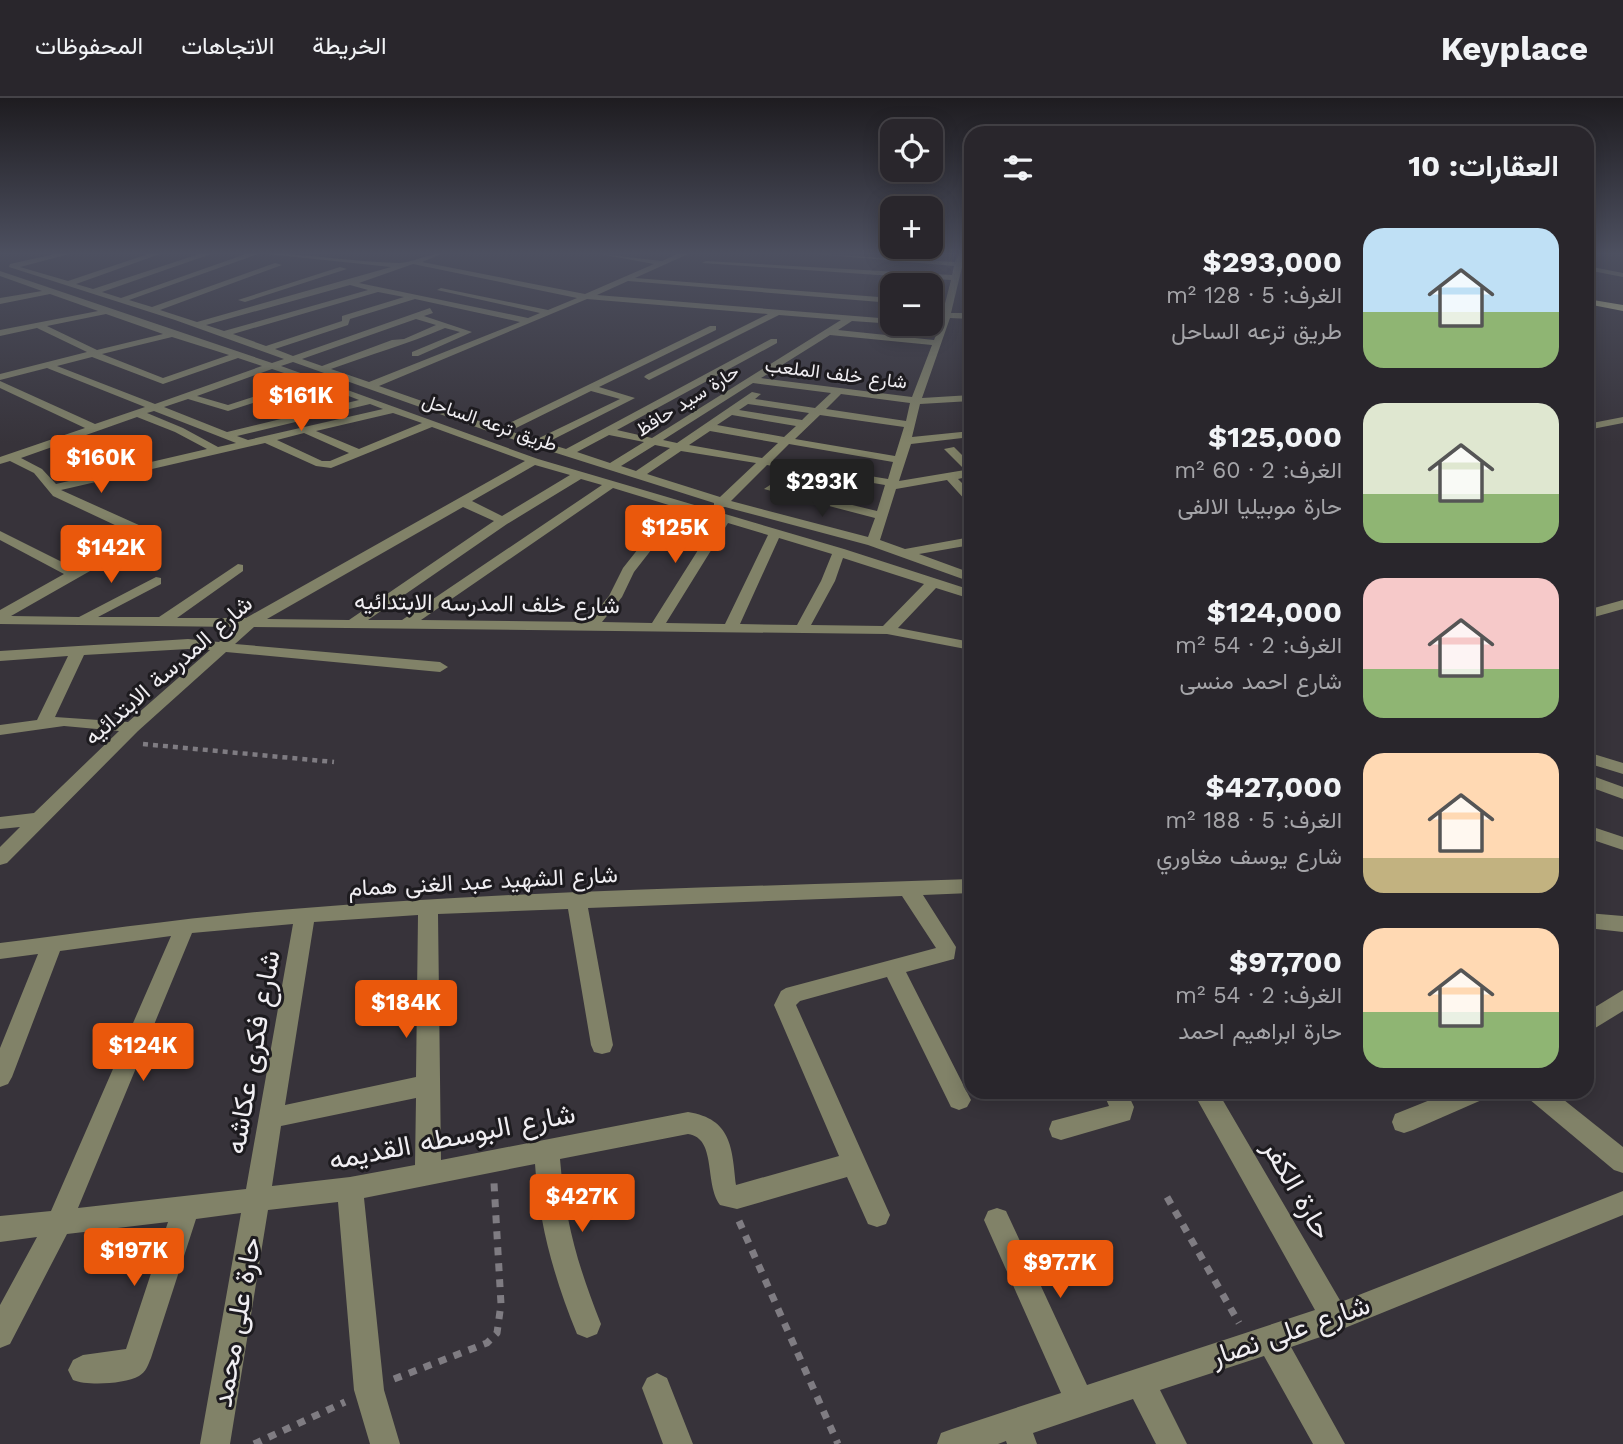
<!DOCTYPE html>
<html lang="ar">
<meta charset="utf-8">
<style>
:root{--surface:#29262c;--page:#353238;--text:#f1f3f6;--muted:#a5a5a9;--line:#454348;--accent:#ea580c}
body{margin:0;font-family:"Work Sans",Vazirmatn,sans-serif;background:var(--page);color:var(--text);direction:rtl;height:100vh;display:flex;flex-direction:column;font-size:26px;white-space:nowrap}
*{box-sizing:border-box;margin:0}
p{font-size:23px;color:var(--muted)}
.icon{flex:none;width:38px;height:38px;fill:none;stroke:currentColor;stroke-width:2;stroke-linecap:round;stroke-linejoin:round}
.map{position:relative;flex:1;overflow:hidden;direction:ltr}
.panel{position:absolute;left:964px;top:28px;width:630px;height:973px;display:flex;flex-direction:column;background:var(--surface);border-radius:21px;box-shadow:0 4px 18px #0003,0 0 0 2px var(--line);direction:rtl}
.panel>*{flex:none}
.buttons{position:absolute;left:880px;top:21px;display:grid;gap:14px}
.buttons a{display:grid;place-items:center;width:63px;height:63px;border-radius:14px;background:var(--surface);box-shadow:0 4px 18px #0003,0 0 0 2px var(--line);font-size:35px}
.price{position:absolute;translate:-50% -60px;padding:0 16px;border-radius:7px;background:var(--accent);color:#fff;font-size:23px;line-height:46px;filter:drop-shadow(0 2px 4px #0008)}
.price::after{content:'';position:absolute;left:50%;top:42px;width:21px;height:16px;margin-left:-10px;background:inherit;clip-path:polygon(0 0,100% 0,50% 100%)}
.price.selected{background:#222;color:#fff}
ul{padding:0;list-style:none}
li{display:flex;align-items:center;gap:21px;height:175px;padding:0 35px}
li span{display:grid;place-items:center;flex:none;width:196px;height:140px;border-radius:21px;color:#555}
li>.icon{margin-inline-start:auto}
span .icon{width:84px;height:84px;fill:#fffc;stroke-width:1}
li b{font-size:30px}
h2{display:flex;justify-content:space-between;align-items:center;height:84px;padding:0 35px;font-size:30px}
header{display:flex;align-items:center;gap:42px;box-sizing:border-box;height:98px;padding:0 35px;background:var(--surface);border-bottom:2px solid var(--line)}
header strong{font-size:33px}
nav{display:flex;gap:38px;margin-inline-start:auto;font-size:24px}
.map>svg:first-child{display:block}
.lines{fill:none;stroke-linecap:round;stroke-linejoin:round}
.path-far1{stroke:#7f7c82;stroke-width:4.5;stroke-dasharray:5 5;stroke-linecap:butt}
.path{stroke:#7f7c82;stroke-width:7;stroke-dasharray:8 8;stroke-linecap:butt}
.minor{fill:#818268;fill-rule:evenodd}
.major{fill:#cecf98;fill-rule:evenodd}
.labels{text-anchor:middle;stroke-width:6;stroke-linejoin:round;paint-order:stroke}
.far-street-label{font-size:19px;fill:#f0eef2;stroke:#1d1b1f}
.street-label{font-size:23px;fill:#f0eef2;stroke:#1d1b1f}
.near-street-label{font-size:28px;fill:#f0eef2;stroke:#1d1b1f}
</style>
<header>
<strong>Keyplace</strong>
<nav><a>الخريطة</a><a>الاتجاهات</a><a>المحفوظات</a></nav>
</header>
<div class="map">
<svg width="1623" height="1346" viewBox="0 0 1623 1346">
<rect width="100%" height="100%" fill="#37333a"/>
<g class="lines">
<polyline class="path-far1" points="143,646 334,664"/>
<g class="path">
<polyline points="1167,1099 1239,1225"/>
<polyline points="739,1123 838,1346"/>
<polyline points="394,1281 487,1245 497,1235 501,1206 494,1085"/>
<polyline points="254,1346 345,1304"/>
</g>
<g class="minor">
<path d="M55,156H69L20,169L68,183L148,156H160L76,186L93,191L199,156H211L102,194L121,200L246,156H258L129,202L152,209L275,165L282,167L160,212L197,224L391,169L268,156C312,156 355,164 399,165C412,165 426,156 441,156L422,164L585,196L654,166L600,156L662,163L677,156H688L635,180L892,200V205L628,183L597,197L892,221L895,226L852,223L838,232L934,242L939,230L913,226L940,225L951,182L702,165L706,163L952,177L954,168L817,156L955,164L957,156H965L963,164L971,165V169H962L951,215H971V221L950,220L922,300L971,297V303L920,306L912,339L971,333V339L911,346L899,383L965,372L944,351L954,349L971,366V378L958,381L971,394V405L967,404L947,382L896,391L880,442L905,451L971,439V447L919,456L971,475V484L868,447L725,409L714,411V405L496,336L293,264L281,268L538,361L844,451L971,492V501L936,490L898,530L971,544V552L887,536L254,529L235,546L440,564L448,569L440,574L226,554L138,633L7,765L0,767V749L20,729L0,731V719L34,715L119,633L64,628L0,637V627L37,622L68,558L0,563V553L188,541L219,544L236,529L0,526V512L64,476L0,442V433L74,470L134,436L53,398L34,375L10,363L0,366V359L85,330L0,290V283L95,326L145,309L47,270L0,282V276L87,254L37,230L0,238V232L98,213L50,196L0,206V200L42,193L0,178V173L272,265L284,261L175,222L9,169L10,166ZM413,166L577,200L548,212L441,190L437,192L540,215L528,220L359,185ZM350,187L368,192L224,233L206,227ZM378,194L404,199L342,218V223L266,248L233,236ZM415,201L520,224L369,284L331,271C369,257 408,246 445,230L460,234L412,254V258H418L472,234L424,218L433,215L430,210L293,258L275,251L348,227L350,221ZM587,201L768,216L646,277L644,279L649,282L779,217L841,222L652,340L617,332L777,245V241H771L566,351L546,345L635,300L599,289L716,232V228H710L499,330L379,288ZM106,216L163,236L97,252L47,228ZM416,221L436,227L404,241L392,242L322,268L302,261ZM830,237L932,247L912,299L761,280ZM172,239L229,257L163,280L102,256ZM92,259L163,286L238,260L262,268L155,306L57,268ZM272,271L305,282L228,307L197,298ZM315,285L359,302L227,334L164,309L188,301L228,313ZM753,285L831,295L815,310L755,301L761,296L752,294L677,345L663,342ZM591,293L620,301L535,342L510,333ZM841,296L910,305L906,323L826,311ZM370,306L383,311L248,342L237,338ZM748,306L809,315L802,322L739,312ZM154,313L236,345L218,349L183,330L147,315ZM393,315L422,325L359,351L316,333ZM732,317L796,328L784,339L717,327ZM820,317L904,329L895,358L795,341ZM137,319L175,334L207,351L56,386L42,371L21,360ZM432,329L525,363L246,520H177L243,473V467L238,466L159,519H98L161,486V480L156,479L79,519L11,518L141,444L147,436L141,428L61,392L265,345L316,368L331,370ZM710,333L778,345L762,360L689,347ZM304,335L349,355L330,363H322L277,342ZM609,337L644,344L610,365L577,354ZM789,346L893,364L888,381L773,362ZM655,347L670,350L636,373L621,368ZM681,353L756,365L720,399L647,376ZM535,367L570,377L502,418L472,403ZM767,367L885,387L877,413L770,387L764,391L875,420L868,439L731,403ZM581,381L602,387L402,522H368L507,426ZM613,390L672,408L623,470L609,498L587,524L421,522ZM463,409L494,423L349,522L267,521ZM683,411L717,422L652,525L602,524L622,499L634,474ZM728,425L768,437L725,526L666,525ZM779,440L832,456L821,483L797,527L740,526ZM843,460L924,486L883,528L811,527L835,483ZM188,551L210,552L128,624L55,619L84,557Z"/>
<polygon points="1587,168 1623,175 1623,179 1587,172"/>
<polygon points="340,169 347,171 245,204 238,202"/>
<polygon points="1623,319 1623,325 1587,332 1587,326"/>
<polygon points="1623,502 1623,511 1587,521 1587,512"/>
<polygon points="1587,654 1623,665 1623,676 1587,665"/>
<polygon points="1587,676 1623,689 1623,701 1587,688"/>
<polygon points="1587,727 1623,739 1623,752 1587,740"/>
<path d="M971,781V795L923,797L956,849L954,861L906,874L971,1002L967,1009L959,1012L951,1009L887,879L800,903L796,907L890,1117L886,1126L877,1129L868,1126L847,1079L737,1111L720,1107C704,1085 717,1040 688,1036L560,1061C565,1124 578,1168 601,1226L597,1236L587,1240L577,1236C554,1180 539,1126 535,1066L364,1100L384,1292L400,1346H370L354,1292L338,1104L268,1112L230,1346H200L241,1115L196,1121L151,1260C148,1267 146,1274 139,1278C125,1286 87,1288 73,1282L68,1272L73,1262L83,1257L126,1251L168,1124L67,1136L10,1246L0,1250V1207L37,1139L0,1144V1118L51,1113L171,838L60,853L12,979L8,986L0,989V950L38,856L0,861V845C102,832 203,817 305,810C526,792 750,789 971,781ZM902,798L936,850L786,890L781,893L774,907L839,1058L736,1087C732,1050 732,1021 688,1014L441,1062L438,816L568,811L591,947L594,954L602,956L610,954L613,947L588,810ZM418,817L416,979L285,1007L314,824ZM293,826L246,1091L78,1110L192,835ZM416,1000L415,1067L350,1079L272,1088L281,1028Z"/>
<polygon points="1587,815 1623,818 1623,834 1587,830"/>
<polygon points="1623,892 1623,913 1587,935 1587,914"/>
<polygon points="1103,994 1127,994 1134,1009 1130,1022 1061,1042 1052,1039 1049,1031 1052,1023 1109,1008"/>
<polygon points="1193,994 1218,994 1341,1204 1623,1093 1623,1117 1335,1234 1291,1249 1345,1346 1313,1346 1264,1258 1160,1292 1187,1346 1156,1346 1133,1301 1033,1335 1037,1346 1007,1346 1006,1343 998,1346 937,1346 941,1335 952,1331 1061,1295 984,1122 988,1113 997,1110 1006,1113 1087,1287 1315,1212"/>
<polygon points="1450,994 1488,994 1484,1001 1413,1032 1404,1035 1395,1032 1392,1024 1395,1016"/>
<polygon points="1525,994 1554,994 1623,1049 1623,1075 1614,1072 1529,1001"/>
<polygon points="657,1275 667,1280 693,1346 663,1346 642,1290 647,1280"/>
</g>
<polygon class="major" points="1587,201 1623,207 1623,213 1587,206"/>
</g>
<linearGradient id="sky" x2="0" y2="1"><stop stop-color="#1e1c20"/><stop offset="0.45" stop-color="#4d5060"/><stop offset="1" stop-color="#4d5060" stop-opacity="0"/></linearGradient>
<rect width="1623" height="345" fill="url(#sky)"/>
<g class="labels">
<g class="far-street-label">
<text transform="translate(836 275) rotate(7)" y="7">شارع خلف الملعب</text>
<text transform="translate(687 302) rotate(-32)" y="7">حارة سيد حافظ</text>
<text transform="translate(490 324) rotate(19)" y="7">طريق ترعه الساحل</text>
</g>
<g class="street-label">
<text transform="translate(487 505) rotate(1)" y="8">شارع خلف المدرسه الابتدائيه</text>
<text transform="translate(168 572) rotate(-41)" y="8">شارع المدرسة الابتدائيه</text>
<text transform="translate(483 783) rotate(-3)" y="8">شارع الشهيد عبد الغنى همام</text>
</g>
<g class="near-street-label">
<text transform="translate(252 954) rotate(-80)" y="10">شارع فكرى عكاشه</text>
<text transform="translate(452 1038) rotate(-11)" y="10">شارع البوسطه القديمه</text>
<text transform="translate(1298 1091) rotate(60)" y="10">حارة الكفر</text>
<text transform="translate(236 1224) rotate(-80)" y="10">حارة على محمد</text>
<text transform="translate(1290 1232) rotate(-19)" y="10">شارع على نصار</text>
</g>
</g>
</svg>
<div class="buttons">
<a><svg class="icon" aria-label="locate" viewBox="0 0 24 24"><circle cx="12" cy="12" r="6"/><path d="M12 2v4M12 18v4M2 12h4M18 12h4"/></svg></a>
<a>+</a>
<a>−</a>
</div>
<b class="price" style="left:301px;top:335px">$161K</b>
<b class="price" style="left:101px;top:397px">$160K</b>
<b class="price selected" style="left:822px;top:421px">$293K</b>
<b class="price" style="left:675px;top:467px">$125K</b>
<b class="price" style="left:111px;top:487px">$142K</b>
<b class="price" style="left:406px;top:942px">$184K</b>
<b class="price" style="left:143px;top:985px">$124K</b>
<b class="price" style="left:582px;top:1136px">$427K</b>
<b class="price" style="left:134px;top:1190px">$197K</b>
<b class="price" style="left:1060px;top:1202px">$97.7K</b>
<section class="panel">
<h2>العقارات: 10<svg class="icon" aria-label="filters" viewBox="0 0 24 24"><path d="M4 7h16M4 17h16"/><circle cx="9" cy="7" r="2"/><circle cx="15" cy="17" r="2"/></svg></h2>
<ul>
<li><span style="background:linear-gradient(#bfe0f5 60%,#8fb573 0)"><svg class="icon" aria-label="home" viewBox="0 0 24 24"><path d="M3 11l9-7 9 7M6 9v11h12V9"/></svg></span><div><b>$293,000</b><p>الغرف: 5 · 128 m²</p><p>طريق ترعه الساحل</p></div></li>
<li><span style="background:linear-gradient(#dfe7d0 65%,#8fb573 0)"><svg class="icon" aria-label="home" viewBox="0 0 24 24"><path d="M3 11l9-7 9 7M6 9v11h12V9"/></svg></span><div><b>$125,000</b><p>الغرف: 2 · 60 m²</p><p>حارة موبيليا الالفى</p></div></li>
<li><span style="background:linear-gradient(#f6c9c9 65%,#8fb573 0)"><svg class="icon" aria-label="home" viewBox="0 0 24 24"><path d="M3 11l9-7 9 7M6 9v11h12V9"/></svg></span><div><b>$124,000</b><p>الغرف: 2 · 54 m²</p><p>شارع احمد منسى</p></div></li>
<li><span style="background:linear-gradient(#ffd9b3 75%,#c2b280 0)"><svg class="icon" aria-label="home" viewBox="0 0 24 24"><path d="M3 11l9-7 9 7M6 9v11h12V9"/></svg></span><div><b>$427,000</b><p>الغرف: 5 · 188 m²</p><p>شارع يوسف مغاوري</p></div></li>
<li><span style="background:linear-gradient(#ffd9b3 60%,#8fb573 0)"><svg class="icon" aria-label="home" viewBox="0 0 24 24"><path d="M3 11l9-7 9 7M6 9v11h12V9"/></svg></span><div><b>$97,700</b><p>الغرف: 2 · 54 m²</p><p>حارة ابراهيم احمد</p></div></li>
</ul>
</section>
</div>
